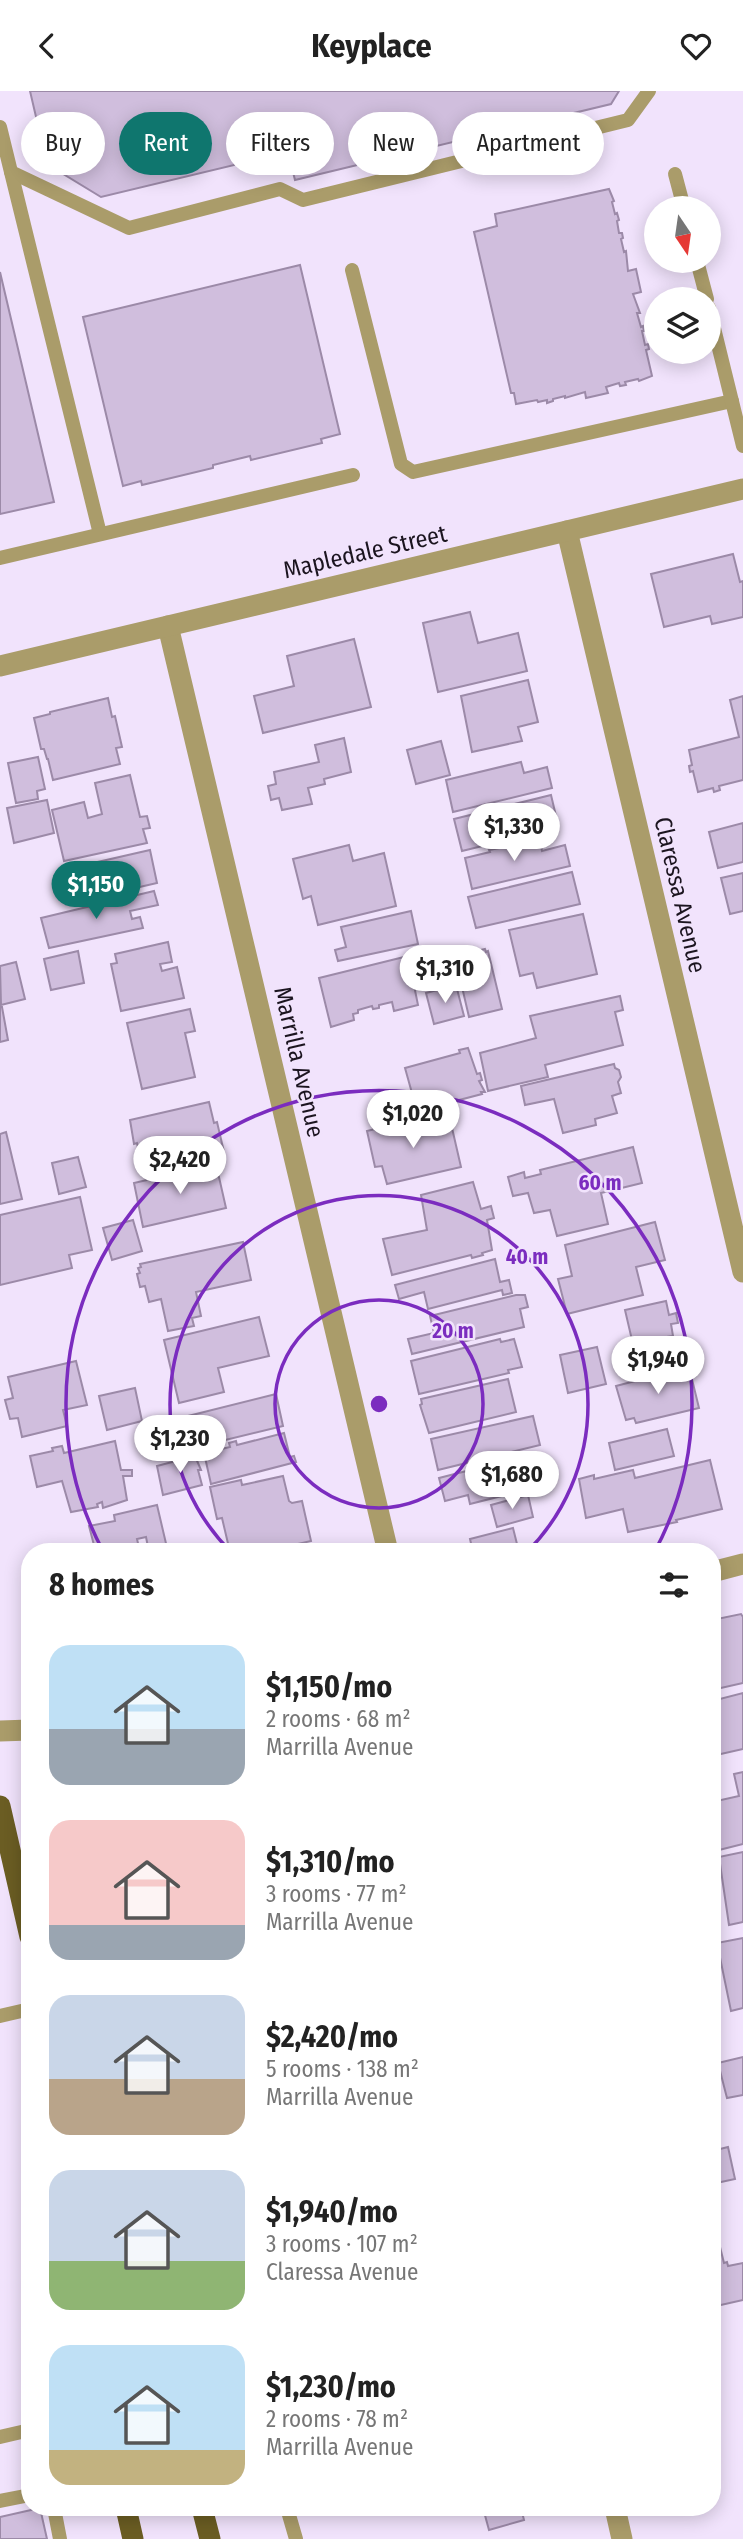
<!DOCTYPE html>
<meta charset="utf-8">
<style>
:root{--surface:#fff;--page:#f2f2f2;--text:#222;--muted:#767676;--accent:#0f766e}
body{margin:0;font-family:"Fira Sans Condensed",sans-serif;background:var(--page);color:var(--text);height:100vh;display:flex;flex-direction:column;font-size:26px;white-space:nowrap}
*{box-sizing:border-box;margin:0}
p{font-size:23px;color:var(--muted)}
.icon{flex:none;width:38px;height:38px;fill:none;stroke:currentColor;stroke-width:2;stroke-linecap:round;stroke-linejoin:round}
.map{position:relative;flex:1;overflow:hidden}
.sheet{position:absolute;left:21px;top:1452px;width:700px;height:973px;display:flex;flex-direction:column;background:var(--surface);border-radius:28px;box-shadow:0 4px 18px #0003}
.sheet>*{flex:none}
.banner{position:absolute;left:21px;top:21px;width:702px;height:63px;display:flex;gap:14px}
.needle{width:46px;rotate:167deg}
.buttons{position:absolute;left:644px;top:105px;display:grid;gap:14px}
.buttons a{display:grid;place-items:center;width:77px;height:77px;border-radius:50%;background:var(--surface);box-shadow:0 4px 18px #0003;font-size:35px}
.price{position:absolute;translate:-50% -60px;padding:0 16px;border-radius:24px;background:#fff;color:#222;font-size:23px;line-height:46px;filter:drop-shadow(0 2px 4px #0008)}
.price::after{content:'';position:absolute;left:50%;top:42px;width:21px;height:16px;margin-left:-10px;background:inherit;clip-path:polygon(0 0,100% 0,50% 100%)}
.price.selected{background:var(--accent);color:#fff}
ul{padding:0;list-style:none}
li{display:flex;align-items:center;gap:21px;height:175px;padding:0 28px}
li span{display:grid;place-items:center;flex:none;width:196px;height:140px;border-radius:21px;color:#555}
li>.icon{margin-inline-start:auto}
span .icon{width:84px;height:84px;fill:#fffc;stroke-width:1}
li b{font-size:30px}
h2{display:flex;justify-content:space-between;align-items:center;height:84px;padding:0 28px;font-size:30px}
.tag{padding:0 24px;border-radius:32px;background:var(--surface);box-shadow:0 4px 18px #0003;font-size:24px;line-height:63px}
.tag.selected{background:var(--accent);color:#fff}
header{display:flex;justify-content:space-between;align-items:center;height:91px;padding:0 28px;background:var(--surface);font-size:32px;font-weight:700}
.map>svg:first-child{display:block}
.building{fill:#d0bedd;stroke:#9c8aa8;stroke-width:2}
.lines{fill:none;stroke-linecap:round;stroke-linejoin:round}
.lane{stroke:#aa9c6a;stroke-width:14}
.street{stroke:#aa9c6a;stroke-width:21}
.primary{stroke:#6b5d23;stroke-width:21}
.ring{fill:none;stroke:#7b2cbf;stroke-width:3.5}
.labels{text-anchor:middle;stroke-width:5;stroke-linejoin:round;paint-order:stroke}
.street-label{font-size:24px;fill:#1b141f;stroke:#f1e3fc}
.centre{fill:#7b2cbf;stroke:#f1e3fc;stroke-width:3.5}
.ring-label{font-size:21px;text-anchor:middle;font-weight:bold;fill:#7b2cbf;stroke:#f1e3fc;stroke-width:5;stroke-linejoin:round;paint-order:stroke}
</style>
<header><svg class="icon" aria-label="back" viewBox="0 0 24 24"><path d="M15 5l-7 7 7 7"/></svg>Keyplace<svg class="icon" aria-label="heart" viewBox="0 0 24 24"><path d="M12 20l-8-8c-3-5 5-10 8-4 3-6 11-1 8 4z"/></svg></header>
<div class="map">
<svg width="743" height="2448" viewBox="0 0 743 2448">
<rect width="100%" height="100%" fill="#f1e3fc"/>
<g class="building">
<polygon points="30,0 619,0 611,13 295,89 288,61 101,106 47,73"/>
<polygon points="609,98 614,110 612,111 615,123 617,122 619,129 617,130 619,142 622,142 623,147 621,148 624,161 626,160 628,180 636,178 641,201 633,203 640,222 637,222 641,236 643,235 644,240 642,240 645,254 648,253 649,258 646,259 652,285 639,290 638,288 625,291 626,294 620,295 619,292 606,296 608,302 586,307 585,301 565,307 565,305 553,308 553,310 547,312 547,309 538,311 537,309 516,313 514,302 511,302 474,141 497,135 495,123"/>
<polygon points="300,174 340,343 321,348 322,352 251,369 250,365 213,374 213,377 142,394 141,390 123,395 83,226"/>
<polygon points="0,181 54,411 0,423"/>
<polygon points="733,463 740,491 743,490 743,526 712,533 710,525 664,536 651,483"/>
<polygon points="470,521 478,552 518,542 527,580 438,601 423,532"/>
<polygon points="354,548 371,616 263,642 254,605 294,595 287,565"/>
<polygon points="528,589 538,631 518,636 522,650 472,661 461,605"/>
<polygon points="743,605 743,689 719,695 720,699 714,701 713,697 698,701 693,680 690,681 689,675 692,674 689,659 739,646 730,609"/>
<polygon points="108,607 112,626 115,625 122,656 116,657 120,673 53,689 48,668 47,668 44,658 41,658 34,627 50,623 50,621"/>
<polygon points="344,647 351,681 324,688 325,693 308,697 312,713 282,719 279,707 271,709 268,695 276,693 274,681 319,671 315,654"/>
<polygon points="441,650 450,684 416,693 407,659"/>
<polygon points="38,666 45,698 37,700 38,708 16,712 8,672"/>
<polygon points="521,671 524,682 547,676 552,697 453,721 446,689"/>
<polygon points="130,684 140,726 147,725 150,737 143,738 147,752 64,770 52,719 84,711 88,727 102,723 95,692"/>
<polygon points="551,704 556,725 532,732 535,742 462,760 454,728"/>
<polygon points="47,709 54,742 14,752 7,717"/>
<polygon points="743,732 743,771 718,777 709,741"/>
<polygon points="540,749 542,760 565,754 570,775 472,798 465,767 490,761 489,759"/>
<polygon points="349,754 353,770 384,762 396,815 318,834 311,805 303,808 293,768"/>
<polygon points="150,759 157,792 66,813 58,780"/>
<polygon points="572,781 580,813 476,837 468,806"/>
<polygon points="743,782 743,820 730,823 721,787"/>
<polygon points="154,800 158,814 130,820 132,828 140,826 143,837 49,857 41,827"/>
<polygon points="411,820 418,853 338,870 335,859 346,856 341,836"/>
<polygon points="583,823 597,883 537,897 533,882 520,885 509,839"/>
<polygon points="168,851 172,871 160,873 162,880 177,876 184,907 121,920 111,873 117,872 115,863"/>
<polygon points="485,858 486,861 488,860 502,918 469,926 462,896 465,895 459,864"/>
<polygon points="78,860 84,892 51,899 44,868"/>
<polygon points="408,865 418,914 394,920 392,911 379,914 379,917 373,918 372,915 358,919 358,922 353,923 354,929 331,936 319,887"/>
<polygon points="16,871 25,908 1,914 0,875"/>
<polygon points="456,894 464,925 434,933 426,902"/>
<polygon points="620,905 623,919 615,921 623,954 545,974 548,986 488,1000 480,962 536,947 530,925"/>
<polygon points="0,916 2,916 8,949 0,951"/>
<polygon points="190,918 195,940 185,942 195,986 142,998 127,932"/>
<polygon points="468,957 477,983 480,982 482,989 479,990 485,1001 481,1001 482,1003 417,1020 405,977 460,962 459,959"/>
<polygon points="614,973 615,977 619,979 621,986 618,991 621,1002 612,1005 617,1022 595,1028 596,1034 563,1042 554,1008 525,1014 521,995"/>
<polygon points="209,1011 214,1032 217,1031 224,1061 142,1076 137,1052 134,1053 130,1029"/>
<polygon points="424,1026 426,1037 432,1036 433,1041 452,1037 461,1076 387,1093 382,1075 375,1076 367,1040"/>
<polygon points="6,1041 22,1108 0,1113 0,1043"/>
<polygon points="633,1056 642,1092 601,1102 608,1133 557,1145 550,1119 534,1122 528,1102 513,1105 508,1086 524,1081 525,1087 541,1083 540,1079"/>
<polygon points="78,1066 86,1096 59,1103 52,1072"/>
<polygon points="216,1073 226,1117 143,1136 134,1092"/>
<polygon points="473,1091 481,1118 491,1115 494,1127 487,1129 492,1159 482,1162 483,1164 472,1167 471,1164 392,1184 383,1148 427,1139 421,1104"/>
<polygon points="80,1106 92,1159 69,1164 72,1177 0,1194 0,1124"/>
<polygon points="133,1129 142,1160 112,1169 103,1137"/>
<polygon points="655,1131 665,1169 636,1176 643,1204 567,1223 558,1188 572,1185 565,1154"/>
<polygon points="243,1151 251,1189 196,1201 201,1225 192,1227 194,1235 168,1240 161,1208 149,1211 145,1195 140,1196 137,1183 140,1182 138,1177 141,1176 140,1173"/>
<polygon points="495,1168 500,1191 509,1189 512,1202 503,1204 502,1199 428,1218 424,1201 399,1208 395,1194"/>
<polygon points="516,1204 525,1204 528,1216 520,1218 524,1236 412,1263 408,1248 434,1242 430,1225"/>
<polygon points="666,1210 669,1224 676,1222 678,1232 671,1233 673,1245 666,1246 668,1258 635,1265 635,1262 625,1261 623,1252 632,1249 625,1219"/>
<polygon points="259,1226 269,1265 218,1277 224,1301 179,1312 164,1249"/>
<polygon points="500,1248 501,1251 514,1248 522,1276 508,1279 509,1282 419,1303 411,1270"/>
<polygon points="597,1256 606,1293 568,1302 560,1264"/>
<polygon points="76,1270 87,1314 63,1319 67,1335 22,1346 18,1327 10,1328 5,1309 13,1307 8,1286"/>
<polygon points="689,1276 699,1317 636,1332 634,1327 626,1329 616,1295"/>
<polygon points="508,1288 516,1321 429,1342 420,1314 422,1313 421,1308"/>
<polygon points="135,1297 142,1330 107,1339 99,1305"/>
<polygon points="276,1303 283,1335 184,1359 176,1328"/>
<polygon points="533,1325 540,1354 438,1379 431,1348"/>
<polygon points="667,1338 674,1365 615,1379 609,1352"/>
<polygon points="284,1342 290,1366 294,1365 296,1371 211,1393 204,1362 230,1356 229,1352 236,1350 237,1354"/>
<polygon points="115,1350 121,1379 132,1379 132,1385 123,1385 127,1409 103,1417 102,1411 97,1413 98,1416 71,1421 62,1390 37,1396 30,1365 53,1360 52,1357 62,1355 64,1362"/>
<polygon points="537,1362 545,1394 470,1413 468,1404 445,1410 439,1387"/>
<polygon points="195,1365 201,1379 198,1379 202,1394 163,1404 157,1375"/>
<polygon points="710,1369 722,1418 676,1429 677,1431 628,1441 623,1418 586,1427 579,1388 594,1384 594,1388 633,1379 635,1387"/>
<polygon points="283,1385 289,1410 292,1412 302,1410 311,1450 263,1461 230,1461 222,1427 217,1428 210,1396 241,1389 242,1394"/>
<polygon points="528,1404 533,1426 497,1436 491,1414"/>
<polygon points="157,1414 168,1461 149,1461 146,1446 137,1448 140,1461 81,1461 95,1458 89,1435 115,1430 114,1424"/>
<polygon points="513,1437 519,1461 473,1461 470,1448"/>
<polygon points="741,1523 743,1526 743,1592 712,1599 712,1529"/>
<polygon points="743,1602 743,1658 712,1665 712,1610"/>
<polygon points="743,1681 743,1753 719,1759 720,1763 712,1765 712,1711 739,1705 734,1683"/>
<polygon points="743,1761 743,1831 729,1834 719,1766"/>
<polygon points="743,1847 743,1917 731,1920 717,1852"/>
<polygon points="743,1966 743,2004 727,2007 718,1972"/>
<polygon points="728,2056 735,2088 712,2093 712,2060"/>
<polygon points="716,2140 724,2172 727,2171 728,2175 743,2172 743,2209 712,2216 712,2141"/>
<polygon points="40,2417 47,2448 0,2448 0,2426"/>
<polygon points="483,2417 521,2417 524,2429 489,2439"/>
</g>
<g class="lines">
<g class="lane">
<polyline points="0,36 11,81 129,137 280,98 303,109 628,29 649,0"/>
<polyline points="11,81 100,443"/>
<polyline points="675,83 684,117"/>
<polyline points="697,170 707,208"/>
<polyline points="352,179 401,373 413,381 732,310"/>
<polyline points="709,217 743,355"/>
<polyline points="0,467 353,384"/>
<polyline points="0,1925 30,1918"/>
<polyline points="0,2346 30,2339"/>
<polyline points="0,2410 30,2404"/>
<polyline points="54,2417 60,2448"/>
<polyline points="287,2417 296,2448"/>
</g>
<g class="street">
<polyline points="567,440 743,1181"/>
<polyline points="168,535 388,1461"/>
<polyline points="0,575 743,398"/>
<polyline points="712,1481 743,1473"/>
<polyline points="0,1640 30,1639"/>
<polyline points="615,2417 622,2448"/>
</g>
<g class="primary">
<polyline points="0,1715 30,1846"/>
<polyline points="126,2417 133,2448"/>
<polyline points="202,2417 210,2448"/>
</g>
</g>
<g class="ring">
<circle cx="379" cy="1313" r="104"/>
<path d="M231 1461A209 209 0 1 1 527 1461"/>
<path d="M103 1460A313 313 0 1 1 655 1460"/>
</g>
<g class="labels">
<g class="street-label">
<text transform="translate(365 461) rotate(-13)" y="8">Mapledale Street</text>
<text transform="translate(680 804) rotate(77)" y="8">Claressa Avenue</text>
<text transform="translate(299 971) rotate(77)" y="8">Marrilla Avenue</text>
</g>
</g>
<circle cx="379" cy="1313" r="10" class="centre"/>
<g class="ring-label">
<text x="600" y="1099">60 m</text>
<text x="527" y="1173">40 m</text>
<text x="453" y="1247">20 m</text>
</g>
</svg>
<div class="buttons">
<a><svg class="needle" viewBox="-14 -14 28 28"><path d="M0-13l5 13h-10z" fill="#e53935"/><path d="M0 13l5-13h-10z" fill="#767676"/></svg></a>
<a><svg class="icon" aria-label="layers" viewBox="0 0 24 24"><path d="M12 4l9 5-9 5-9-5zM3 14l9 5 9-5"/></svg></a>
</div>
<b class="price" style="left:514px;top:772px">$1,330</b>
<b class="price selected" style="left:96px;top:830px">$1,150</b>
<b class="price" style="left:445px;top:914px">$1,310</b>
<b class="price" style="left:413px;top:1059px">$1,020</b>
<b class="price" style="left:180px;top:1105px">$2,420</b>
<b class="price" style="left:658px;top:1305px">$1,940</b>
<b class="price" style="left:180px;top:1384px">$1,230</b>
<b class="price" style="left:512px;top:1420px">$1,680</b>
<div class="banner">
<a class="tag">Buy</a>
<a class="tag selected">Rent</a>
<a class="tag">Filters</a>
<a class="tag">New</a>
<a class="tag">Apartment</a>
</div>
<section class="sheet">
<h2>8 homes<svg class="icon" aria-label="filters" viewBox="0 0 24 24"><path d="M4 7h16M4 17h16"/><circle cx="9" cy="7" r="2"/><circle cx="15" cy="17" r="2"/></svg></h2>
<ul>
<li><span style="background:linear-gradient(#bfe0f5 60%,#9aa5b1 0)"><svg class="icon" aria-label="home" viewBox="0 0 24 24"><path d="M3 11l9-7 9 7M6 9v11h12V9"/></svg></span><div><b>$1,150/mo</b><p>2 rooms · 68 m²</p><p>Marrilla Avenue</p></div></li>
<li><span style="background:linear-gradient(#f6c9c9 75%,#9aa5b1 0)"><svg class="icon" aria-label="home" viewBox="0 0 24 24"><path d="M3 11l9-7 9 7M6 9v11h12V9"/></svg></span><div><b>$1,310/mo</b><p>3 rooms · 77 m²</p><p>Marrilla Avenue</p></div></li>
<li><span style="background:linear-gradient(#c9d6e8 60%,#b9a48a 0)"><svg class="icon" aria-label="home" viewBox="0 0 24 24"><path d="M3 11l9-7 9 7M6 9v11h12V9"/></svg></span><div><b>$2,420/mo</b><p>5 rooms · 138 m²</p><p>Marrilla Avenue</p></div></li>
<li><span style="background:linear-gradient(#c9d6e8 65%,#8fb573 0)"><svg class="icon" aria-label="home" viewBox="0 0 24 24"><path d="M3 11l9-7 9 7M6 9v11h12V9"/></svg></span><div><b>$1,940/mo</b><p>3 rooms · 107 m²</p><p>Claressa Avenue</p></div></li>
<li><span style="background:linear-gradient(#bfe0f5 75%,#c2b280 0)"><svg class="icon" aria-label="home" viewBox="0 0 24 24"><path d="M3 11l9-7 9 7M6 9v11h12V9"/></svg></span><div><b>$1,230/mo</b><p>2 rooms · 78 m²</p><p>Marrilla Avenue</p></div></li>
</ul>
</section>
</div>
